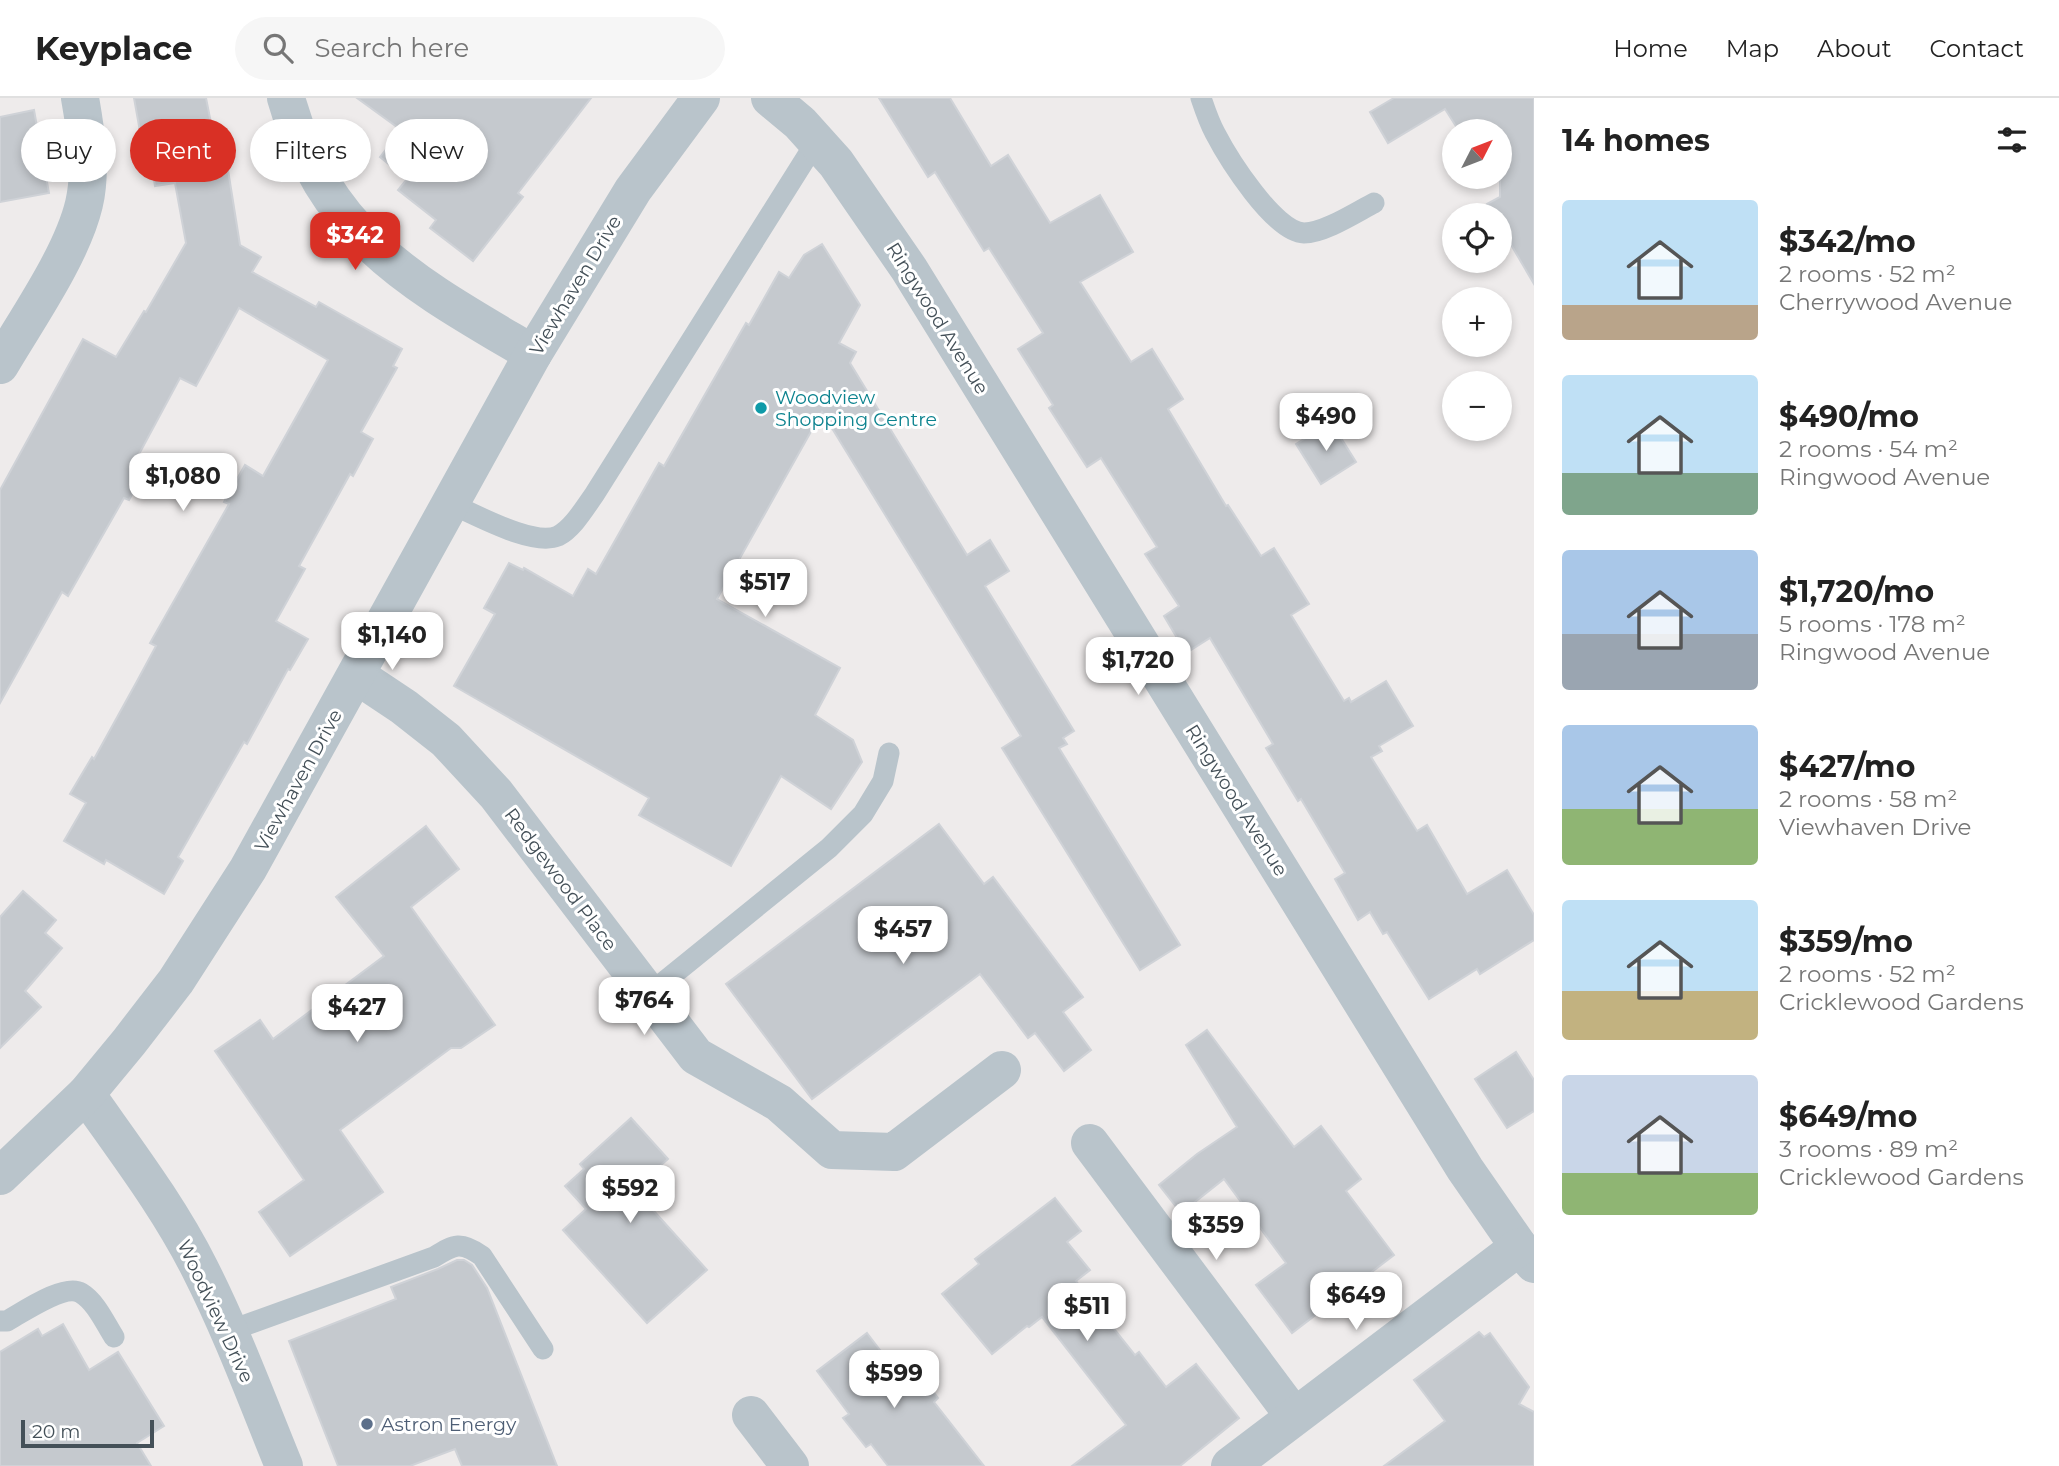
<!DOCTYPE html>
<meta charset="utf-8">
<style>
:root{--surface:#fff;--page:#f6f6f6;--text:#222;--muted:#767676;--line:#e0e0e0;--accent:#d93025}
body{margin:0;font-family:Montserrat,sans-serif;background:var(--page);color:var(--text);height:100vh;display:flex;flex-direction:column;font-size:26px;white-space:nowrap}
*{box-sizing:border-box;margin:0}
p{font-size:23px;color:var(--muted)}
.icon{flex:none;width:38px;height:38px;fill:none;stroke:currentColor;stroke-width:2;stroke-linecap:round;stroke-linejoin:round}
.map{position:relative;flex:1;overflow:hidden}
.details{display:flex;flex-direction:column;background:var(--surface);width:525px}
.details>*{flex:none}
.banner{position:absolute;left:21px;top:21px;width:665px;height:63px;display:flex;gap:14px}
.needle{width:46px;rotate:48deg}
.fabs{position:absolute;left:1442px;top:21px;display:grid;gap:14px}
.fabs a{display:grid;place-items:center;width:70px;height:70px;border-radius:50%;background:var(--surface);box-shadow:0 4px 10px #0003;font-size:35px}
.scale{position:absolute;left:21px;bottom:18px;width:133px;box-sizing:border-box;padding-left:7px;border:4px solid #445058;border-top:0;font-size:19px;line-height:24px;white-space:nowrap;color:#445058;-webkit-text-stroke:5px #fff;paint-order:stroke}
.price{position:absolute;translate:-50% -60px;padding:0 16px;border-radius:14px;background:#fff;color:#222;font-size:23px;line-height:46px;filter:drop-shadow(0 2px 4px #0008)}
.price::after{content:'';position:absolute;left:50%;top:42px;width:21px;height:16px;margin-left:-10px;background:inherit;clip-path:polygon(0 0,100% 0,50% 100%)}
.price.selected{background:var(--accent);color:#fff}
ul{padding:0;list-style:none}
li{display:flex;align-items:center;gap:21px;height:175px;padding:0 28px}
li span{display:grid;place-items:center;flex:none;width:196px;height:140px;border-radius:7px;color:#555}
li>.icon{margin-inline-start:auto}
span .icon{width:84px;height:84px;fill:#fffc;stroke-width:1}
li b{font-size:30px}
h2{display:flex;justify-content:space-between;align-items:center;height:84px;padding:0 28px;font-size:30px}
.pill{padding:0 24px;border-radius:32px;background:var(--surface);box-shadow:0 4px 10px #0003;font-size:24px;line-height:63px}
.pill.selected{background:var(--accent);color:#fff}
header{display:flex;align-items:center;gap:42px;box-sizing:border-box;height:98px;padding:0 35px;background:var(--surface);border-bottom:2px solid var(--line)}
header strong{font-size:33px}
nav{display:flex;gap:38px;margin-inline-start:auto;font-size:24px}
.search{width:490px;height:63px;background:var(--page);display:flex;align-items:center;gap:18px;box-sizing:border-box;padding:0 24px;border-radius:38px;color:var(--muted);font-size:26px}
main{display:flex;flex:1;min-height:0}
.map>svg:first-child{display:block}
.building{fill:#c5c9ce;stroke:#cfd2d7;stroke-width:2}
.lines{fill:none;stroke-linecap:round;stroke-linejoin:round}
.service{stroke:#b9c4cb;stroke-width:21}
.minor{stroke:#b9c4cb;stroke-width:38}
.tertiary{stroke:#b9c4cb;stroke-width:38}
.culture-dot{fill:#0f9aa8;stroke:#fff;stroke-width:2.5}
.service-dot{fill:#5c6f8a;stroke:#fff;stroke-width:2.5}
.labels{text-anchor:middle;stroke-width:6;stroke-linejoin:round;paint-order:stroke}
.street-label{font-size:19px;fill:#445058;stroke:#fff}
.culture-label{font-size:19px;fill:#0d838f;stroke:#fff;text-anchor:start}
.service-label{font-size:19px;fill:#4e5e75;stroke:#fff;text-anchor:start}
</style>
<header>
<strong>Keyplace</strong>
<div class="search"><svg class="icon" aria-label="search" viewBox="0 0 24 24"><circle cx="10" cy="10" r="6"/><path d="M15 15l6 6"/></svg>Search here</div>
<nav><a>Home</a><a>Map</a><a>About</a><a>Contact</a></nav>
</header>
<main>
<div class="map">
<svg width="1534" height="1368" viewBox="0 0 1534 1368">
<rect width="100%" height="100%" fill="#eeebeb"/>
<g class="building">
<polygon points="134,0 206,0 213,35 222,34 240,147 261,159 252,174 316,209 319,204 402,251 393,268 397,270 361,334 373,341 353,378 350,376 299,468 305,471 276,523 308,541 290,572 288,571 247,646 244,644 178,759 183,763 164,796 106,762 104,766 64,743 86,705 70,696 92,659 94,661 136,585 156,548 150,545 229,406 224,404 245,367 263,378 328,262 239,210 196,288 180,280 138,358 150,364 129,402 124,400 68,498 62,494 0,605 0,392 83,241 116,259 144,213 146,214 186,145 175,85 155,88 147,38 141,39"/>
<polygon points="357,0 591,0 518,95 523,99 473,163 430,130 436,122 398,92 407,81 380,59 401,32"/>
<polygon points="879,0 950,0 991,68 1008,57 1050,125 1100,97 1133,154 1080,184 1131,264 1152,251 1183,301 1168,311 1226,408 1228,407 1261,458 1274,450 1309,506 1291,517 1344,603 1349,600 1351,604 1386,583 1413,628 1379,648 1382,653 1371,659 1417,733 1427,727 1467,796 1507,772 1534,817 1534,842 1480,876 1477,871 1429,901 1387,834 1383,836 1370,814 1358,822 1335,781 1345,775 1301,701 1298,703 1266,650 1273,646 1210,540 1186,555 1164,518 1179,508 1145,456 1157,449 1101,360 1087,369 1049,310 1053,307 1018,251 1043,235 989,150 984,153 935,74 928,79"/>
<polygon points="1394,0 1534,0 1534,186 1500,128 1500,117 1493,117 1487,106 1500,99 1500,33 1459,33 1445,11 1388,45 1370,14"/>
<polygon points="34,12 49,95 0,104 0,19"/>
<polygon points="822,146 860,207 839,245 856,254 850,265 967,457 990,442 1009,473 985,488 1074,633 1063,640 1067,646 1059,650 1180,847 1140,872 1002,650 1021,638 822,314 717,501 840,570 815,617 853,642 862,664 831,711 781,678 731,768 639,717 649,700 454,588 495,516 484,510 509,465 523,472 524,470 573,498 588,471 596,476 659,365 664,368 746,225 749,227 779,174 789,180 804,157"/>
<polygon points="1331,324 1356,364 1321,386 1296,346"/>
<polygon points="939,726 984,786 993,779 1083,899 1063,914 1091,952 1064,973 1035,935 1028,940 980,876 812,1001 726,886"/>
<polygon points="426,728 459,771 411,809 495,927 461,950 451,950 340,1032 383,1094 290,1158 259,1114 304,1082 215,953 260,922 273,941 384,858 336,799"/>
<polygon points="23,793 56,822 45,835 62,850 25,893 41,909 0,950 0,819"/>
<polygon points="1207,932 1294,1049 1321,1028 1361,1081 1346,1093 1394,1157 1292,1235 1256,1187 1286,1165 1224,1081 1181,1115 1159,1087 1197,1056 1237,1029 1186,947"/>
<polygon points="1516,954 1534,982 1534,1013 1507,1030 1475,981"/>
<polygon points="631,1020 668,1061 634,1091 707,1172 647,1225 563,1132 586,1111 565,1088 584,1071 580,1066"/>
<polygon points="1055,1100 1081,1133 1067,1144 1090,1172 1076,1183 1135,1257 1139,1254 1166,1289 1196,1266 1239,1320 1180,1368 1072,1368 1126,1327 1042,1219 1029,1229 1027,1228 992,1256 942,1196 979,1166 975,1161"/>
<polygon points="457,1162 464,1162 472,1167 487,1190 557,1368 462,1368 455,1351 410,1368 338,1368 289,1243 396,1201 391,1189 438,1171"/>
<polygon points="63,1226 89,1272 118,1254 164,1328 137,1345 151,1368 0,1368 0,1254 38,1231 42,1238"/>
<polygon points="1479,1234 1484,1239 1490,1235 1529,1289 1519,1306 1534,1314 1534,1368 1384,1368 1445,1323 1414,1282"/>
<polygon points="867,1235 899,1277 912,1267 938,1300 934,1304 984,1368 888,1368 871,1346 866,1349 843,1320 849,1316 817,1273"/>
</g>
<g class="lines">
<g class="service">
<path d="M1201,0C1205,12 1209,24 1215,35C1228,60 1274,134 1304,135C1324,135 1355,115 1374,105"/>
<path d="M451,406C475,416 533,449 558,438C573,430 584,411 594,397L816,44"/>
<polyline points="649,896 829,750 863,716 883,683 889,655"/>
<path d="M0,1223H7C23,1214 65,1185 81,1195C96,1204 105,1225 114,1239"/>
<path d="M229,1233L434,1159C455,1146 461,1143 482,1158L543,1251"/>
</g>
<g class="minor">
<path d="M286,0C325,141 417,187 533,256"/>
<polyline points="770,0 800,25 836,65 909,171 1465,1071 1519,1149 1534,1166"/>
<path d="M0,267C27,221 72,157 84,106C92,72 86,34 80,0"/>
<polyline points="356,577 404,609 446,642 496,696 696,958 779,1005 832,1052 894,1054 1002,972"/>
<path d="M86,996C126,1053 169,1109 200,1171C232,1234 257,1302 284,1368"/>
<polyline points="1090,1045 1294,1318"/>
<polyline points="751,1317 790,1368"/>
<polyline points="1230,1368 1519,1149"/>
</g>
<polyline class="tertiary" points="0,1078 86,996 129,944 176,883 248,771 533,256 633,92 701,0"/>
</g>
<circle class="culture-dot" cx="761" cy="310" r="7"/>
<circle class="service-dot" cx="367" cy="1326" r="7"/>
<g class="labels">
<g class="street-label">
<text transform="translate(575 187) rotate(-59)" y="7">Viewhaven Drive</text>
<text transform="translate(938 220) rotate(58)" y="7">Ringwood Avenue</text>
<text transform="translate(298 682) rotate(-61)" y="7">Viewhaven Drive</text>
<text transform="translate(1237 702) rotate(58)" y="7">Ringwood Avenue</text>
<text transform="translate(561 781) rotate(53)" y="7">Redgewood Place</text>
<text transform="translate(216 1213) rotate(65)" y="7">Woodview Drive</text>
</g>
<g class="culture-label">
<text x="775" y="306">Woodview<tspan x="775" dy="22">Shopping Centre</tspan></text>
</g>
<g class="service-label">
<text x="381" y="1333">Astron Energy</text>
</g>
</g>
</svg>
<div class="fabs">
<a><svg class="needle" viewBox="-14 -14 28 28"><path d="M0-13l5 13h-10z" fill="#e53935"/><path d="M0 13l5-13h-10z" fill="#767676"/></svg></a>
<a><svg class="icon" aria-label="locate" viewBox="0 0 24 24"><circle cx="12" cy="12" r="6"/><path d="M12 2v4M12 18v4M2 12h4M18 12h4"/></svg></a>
<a>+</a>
<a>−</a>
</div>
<div class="scale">20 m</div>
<b class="price selected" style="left:355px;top:174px">$342</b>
<b class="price" style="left:1326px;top:355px">$490</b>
<b class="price" style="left:183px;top:415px">$1,080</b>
<b class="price" style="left:765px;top:521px">$517</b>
<b class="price" style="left:392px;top:574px">$1,140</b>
<b class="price" style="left:1138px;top:599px">$1,720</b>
<b class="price" style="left:903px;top:868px">$457</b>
<b class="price" style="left:644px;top:939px">$764</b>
<b class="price" style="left:357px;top:946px">$427</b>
<b class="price" style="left:630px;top:1127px">$592</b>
<b class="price" style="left:1216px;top:1164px">$359</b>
<b class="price" style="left:1356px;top:1234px">$649</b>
<b class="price" style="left:1087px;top:1245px">$511</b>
<b class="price" style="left:894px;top:1312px">$599</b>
<div class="banner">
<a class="pill">Buy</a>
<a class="pill selected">Rent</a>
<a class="pill">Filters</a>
<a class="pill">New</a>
</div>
</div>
<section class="details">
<h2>14 homes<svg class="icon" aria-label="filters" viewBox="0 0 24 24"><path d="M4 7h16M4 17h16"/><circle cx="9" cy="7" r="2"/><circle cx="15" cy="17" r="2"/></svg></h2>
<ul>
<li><span style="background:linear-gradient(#bfe0f5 75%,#b9a48a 0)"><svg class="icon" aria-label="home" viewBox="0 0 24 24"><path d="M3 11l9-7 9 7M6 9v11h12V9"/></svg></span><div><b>$342/mo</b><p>2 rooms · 52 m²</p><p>Cherrywood Avenue</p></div></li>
<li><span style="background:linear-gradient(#bfe0f5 70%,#7fa58c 0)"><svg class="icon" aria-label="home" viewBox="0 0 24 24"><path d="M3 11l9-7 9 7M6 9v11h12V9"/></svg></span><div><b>$490/mo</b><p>2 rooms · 54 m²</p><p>Ringwood Avenue</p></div></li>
<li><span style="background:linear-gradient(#a9c7e8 60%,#9aa5b1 0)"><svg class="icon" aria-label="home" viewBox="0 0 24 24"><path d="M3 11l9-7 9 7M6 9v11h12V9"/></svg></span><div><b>$1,720/mo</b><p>5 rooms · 178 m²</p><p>Ringwood Avenue</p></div></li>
<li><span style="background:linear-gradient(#a9c7e8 60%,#8fb573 0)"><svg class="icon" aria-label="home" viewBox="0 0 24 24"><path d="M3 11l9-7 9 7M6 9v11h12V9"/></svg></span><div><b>$427/mo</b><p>2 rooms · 58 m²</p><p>Viewhaven Drive</p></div></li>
<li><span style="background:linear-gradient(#bfe0f5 65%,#c2b280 0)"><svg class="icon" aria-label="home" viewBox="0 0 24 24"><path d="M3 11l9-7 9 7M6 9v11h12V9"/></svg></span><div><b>$359/mo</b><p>2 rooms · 52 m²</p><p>Cricklewood Gardens</p></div></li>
<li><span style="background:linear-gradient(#c9d6e8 70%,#8fb573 0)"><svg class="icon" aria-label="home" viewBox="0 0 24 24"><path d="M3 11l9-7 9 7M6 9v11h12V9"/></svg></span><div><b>$649/mo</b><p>3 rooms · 89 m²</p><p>Cricklewood Gardens</p></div></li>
</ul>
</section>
</main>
